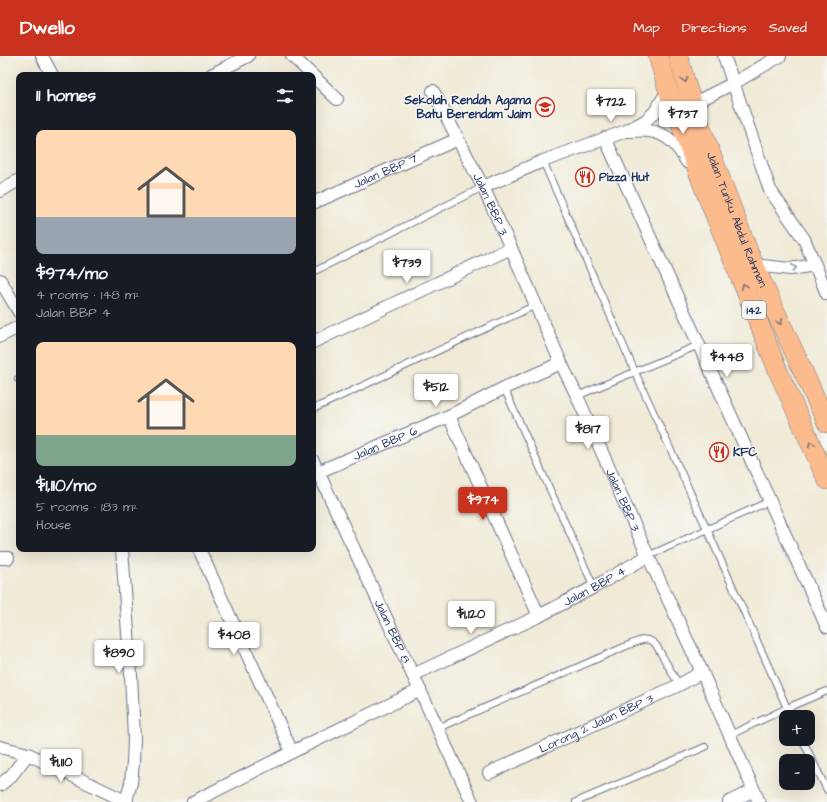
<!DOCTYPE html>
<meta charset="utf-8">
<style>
:root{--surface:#171b24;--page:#20242c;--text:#f1f3f6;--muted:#9ea1a6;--accent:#c8321e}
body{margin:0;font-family:"Architects Daughter",sans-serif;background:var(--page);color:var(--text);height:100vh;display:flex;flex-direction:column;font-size:15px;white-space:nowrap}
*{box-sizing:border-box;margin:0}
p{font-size:13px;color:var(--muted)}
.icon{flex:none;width:22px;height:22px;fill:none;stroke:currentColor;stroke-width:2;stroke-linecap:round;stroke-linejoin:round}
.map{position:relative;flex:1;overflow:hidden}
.side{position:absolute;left:16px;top:16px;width:300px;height:480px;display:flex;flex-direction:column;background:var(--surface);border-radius:8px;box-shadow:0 4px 16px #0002}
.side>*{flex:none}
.buttons{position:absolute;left:779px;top:654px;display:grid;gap:8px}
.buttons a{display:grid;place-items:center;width:36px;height:36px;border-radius:8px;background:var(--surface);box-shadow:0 4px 16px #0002;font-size:20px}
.price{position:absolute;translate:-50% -34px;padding:0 9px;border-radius:4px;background:#fff;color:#222;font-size:13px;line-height:26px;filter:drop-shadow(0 1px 2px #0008)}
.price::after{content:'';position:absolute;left:50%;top:24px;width:12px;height:9px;margin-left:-6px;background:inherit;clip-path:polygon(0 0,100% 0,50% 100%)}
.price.current{background:var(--accent);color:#fff}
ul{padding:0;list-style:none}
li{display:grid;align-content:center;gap:8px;height:212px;padding:0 20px}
li span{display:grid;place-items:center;height:124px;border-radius:8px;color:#555}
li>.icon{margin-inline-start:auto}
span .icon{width:72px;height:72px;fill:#fffc;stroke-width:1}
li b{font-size:17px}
h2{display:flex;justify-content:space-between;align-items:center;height:48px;padding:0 20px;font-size:17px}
header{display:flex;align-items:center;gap:24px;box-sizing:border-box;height:56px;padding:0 20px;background:var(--accent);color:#fff}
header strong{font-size:19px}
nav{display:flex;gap:22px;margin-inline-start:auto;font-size:14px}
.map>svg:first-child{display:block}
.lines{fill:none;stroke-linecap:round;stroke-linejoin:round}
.service-casing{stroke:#667088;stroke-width:8}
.minor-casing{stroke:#667088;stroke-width:14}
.primary-casing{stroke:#667088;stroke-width:20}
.service{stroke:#fff;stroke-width:6}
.minor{stroke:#fff;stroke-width:12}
.primary{stroke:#fbbb8d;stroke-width:19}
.oneway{stroke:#806e73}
.oneway2{stroke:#8d97ae}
.labels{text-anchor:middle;stroke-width:3;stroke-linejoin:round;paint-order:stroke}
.shield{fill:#f6f6f2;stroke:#5d6b8a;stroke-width:1}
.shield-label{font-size:11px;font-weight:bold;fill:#1b2f5e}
.poi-label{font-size:12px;font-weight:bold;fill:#1b2f5e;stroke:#f6f6f2;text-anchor:start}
.street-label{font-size:12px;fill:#1b2f5e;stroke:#f6f6f2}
</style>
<header>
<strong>Dwello</strong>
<nav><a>Map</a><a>Directions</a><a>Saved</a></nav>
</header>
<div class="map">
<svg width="827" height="746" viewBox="0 0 827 746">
<rect width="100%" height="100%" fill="#f6f6f2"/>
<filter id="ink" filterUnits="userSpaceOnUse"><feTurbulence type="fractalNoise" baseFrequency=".025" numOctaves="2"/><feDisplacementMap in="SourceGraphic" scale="8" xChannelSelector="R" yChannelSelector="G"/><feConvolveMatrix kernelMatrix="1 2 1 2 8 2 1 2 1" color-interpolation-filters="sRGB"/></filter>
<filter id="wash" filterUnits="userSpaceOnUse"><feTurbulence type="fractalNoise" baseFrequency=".012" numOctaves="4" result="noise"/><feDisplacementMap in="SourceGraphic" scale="16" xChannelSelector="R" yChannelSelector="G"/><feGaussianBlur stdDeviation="0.9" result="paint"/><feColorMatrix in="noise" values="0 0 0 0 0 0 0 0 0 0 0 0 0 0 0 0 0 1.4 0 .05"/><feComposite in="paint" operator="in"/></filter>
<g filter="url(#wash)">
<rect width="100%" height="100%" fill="#f0ead6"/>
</g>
<g filter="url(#ink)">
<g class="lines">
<defs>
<g id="service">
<polyline points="543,105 635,316 707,473 791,661"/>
<polyline points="313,216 483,131"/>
<polyline points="18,323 19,323"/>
<polyline points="504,332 594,531"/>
<polyline points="577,340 699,289"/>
<polyline points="313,353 536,249"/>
<polyline points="648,500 770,445"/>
<path d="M438,672L631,588C642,584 647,580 656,589L679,629"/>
<polyline points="730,679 787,652 827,635"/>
<polyline points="802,683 827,734"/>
<polyline points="576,746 705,691"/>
</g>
<g id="minor">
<polyline points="42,0 52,19"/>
<polyline points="292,0 312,19"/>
<polyline points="724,0 770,134 804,183 815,209"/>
<polyline points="211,19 248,0"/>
<polyline points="313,20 337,43"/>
<path id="s1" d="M433,35L483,131L511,192L561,307L577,340L648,500L702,616L759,746"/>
<polyline points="688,52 692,48 734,27 780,0"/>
<path d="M629,75C635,75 642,74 649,75C668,77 678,90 687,106"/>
<polyline points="605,82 827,571"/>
<polyline points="483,131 543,105 626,75 645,65 655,56 668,34"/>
<polyline points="0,135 19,124"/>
<path id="s2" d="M313,147L458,83"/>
<polyline points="755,209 790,213 815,209 827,238"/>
<polyline points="0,224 19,256"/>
<polyline points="0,280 19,271"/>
<polyline points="313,286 511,192"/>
<polyline points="449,360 539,560"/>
<path id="s3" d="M313,405L472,746"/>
<path id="s4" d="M318,416L449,360L504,332L561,307"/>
<polyline points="122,493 131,619 134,682 133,706 131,727 126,745"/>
<polyline points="199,493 292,696"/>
<polyline points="0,502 8,502"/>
<path id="s5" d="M413,619L539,560L594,531L648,500"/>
<polyline points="0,691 28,698 127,746"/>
<path id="s6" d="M489,717L679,629L702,616"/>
<polyline points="0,729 11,720 28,698"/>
<polyline points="193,746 292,696 420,634"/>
<polyline points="729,746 754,734"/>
</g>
<g id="primary">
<polyline points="658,0 668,34 706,137 779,317 827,424"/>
<path id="s7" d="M678,0L692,48L749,197L772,248L827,367"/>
</g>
</defs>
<use href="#service" class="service-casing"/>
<use href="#minor" class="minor-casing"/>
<use href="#primary" class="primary-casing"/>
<use href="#service" class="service"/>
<use href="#minor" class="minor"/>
<use href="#primary" class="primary"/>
</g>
<defs><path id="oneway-chevron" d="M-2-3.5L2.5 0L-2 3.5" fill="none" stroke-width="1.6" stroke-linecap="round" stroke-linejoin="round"/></defs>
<g class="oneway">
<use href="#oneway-chevron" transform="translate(685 24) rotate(73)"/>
<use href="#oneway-chevron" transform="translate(744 230) rotate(-112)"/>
<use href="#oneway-chevron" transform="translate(780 266) rotate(65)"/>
<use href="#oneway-chevron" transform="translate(811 388) rotate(-114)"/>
</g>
<use class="oneway2" href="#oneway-chevron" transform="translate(794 212) rotate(-6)"/>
</g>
<defs>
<symbol id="school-ring" viewBox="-11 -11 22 22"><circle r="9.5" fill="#f6f6f2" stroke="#c8321e" stroke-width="1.5"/><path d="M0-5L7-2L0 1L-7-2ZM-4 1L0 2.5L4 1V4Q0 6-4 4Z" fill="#c8321e"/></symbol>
<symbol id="restaurant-ring" viewBox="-11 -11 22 22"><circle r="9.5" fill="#f6f6f2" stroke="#c8321e" stroke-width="1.5"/><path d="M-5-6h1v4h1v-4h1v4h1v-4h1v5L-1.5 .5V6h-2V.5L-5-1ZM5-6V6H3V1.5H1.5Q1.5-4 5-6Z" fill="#c8321e"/></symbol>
</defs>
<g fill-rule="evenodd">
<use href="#school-ring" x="534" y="40" width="22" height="22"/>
<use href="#restaurant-ring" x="574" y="110" width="22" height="22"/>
<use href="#restaurant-ring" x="708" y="385" width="22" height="22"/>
</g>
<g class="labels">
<rect class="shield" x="742" y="245" width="24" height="18" rx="3"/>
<g class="shield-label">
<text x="754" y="258">142</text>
</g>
<g class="poi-label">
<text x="531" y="48" text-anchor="end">Sekolah Rendah Agama<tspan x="531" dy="14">Batu Berendam Jaim</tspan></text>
<text x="599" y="125">Pizza Hut</text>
<text x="733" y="400">KFC</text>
</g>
<g class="street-label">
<text dy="4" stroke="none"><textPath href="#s2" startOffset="79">Jalan BBP 7</textPath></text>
<text dy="4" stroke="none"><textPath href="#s1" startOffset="127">Jalan BBP 3</textPath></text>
<text dy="4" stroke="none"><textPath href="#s7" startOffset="174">Jalan Tunku Abdul Rahman</textPath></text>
<text dy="4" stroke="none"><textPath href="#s4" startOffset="73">Jalan BBP 6</textPath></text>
<text dy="4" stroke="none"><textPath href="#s1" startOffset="451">Jalan BBP 3</textPath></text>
<text dy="4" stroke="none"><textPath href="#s5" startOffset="202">Jalan BBP 4</textPath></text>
<text dy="4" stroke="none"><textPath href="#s3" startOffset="188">Jalan BBP 8</textPath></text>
<text dy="4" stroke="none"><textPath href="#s6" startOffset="118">Lorong 2 Jalan BBP 3</textPath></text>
</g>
</g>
</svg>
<div class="buttons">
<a>+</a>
<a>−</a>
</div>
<b class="price" style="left:611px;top:67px">$722</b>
<b class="price" style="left:683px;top:79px">$737</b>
<b class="price" style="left:407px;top:228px">$739</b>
<b class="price" style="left:727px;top:322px">$448</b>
<b class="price" style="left:436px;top:352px">$512</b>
<b class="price" style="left:588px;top:394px">$817</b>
<b class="price current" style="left:483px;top:465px">$974</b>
<b class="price" style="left:471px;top:579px">$1,120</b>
<b class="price" style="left:234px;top:600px">$408</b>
<b class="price" style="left:119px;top:618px">$890</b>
<b class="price" style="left:61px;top:727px">$1,110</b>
<section class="side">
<h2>11 homes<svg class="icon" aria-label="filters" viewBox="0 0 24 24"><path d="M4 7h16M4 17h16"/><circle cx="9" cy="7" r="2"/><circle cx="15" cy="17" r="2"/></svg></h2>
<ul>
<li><span style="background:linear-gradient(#ffd9b3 70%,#9aa5b1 0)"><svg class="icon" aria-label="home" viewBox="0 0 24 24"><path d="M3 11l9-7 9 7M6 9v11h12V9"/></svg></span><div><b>$974/mo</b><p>4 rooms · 148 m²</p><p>Jalan BBP 4</p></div></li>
<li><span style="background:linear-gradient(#ffd9b3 75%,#7fa58c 0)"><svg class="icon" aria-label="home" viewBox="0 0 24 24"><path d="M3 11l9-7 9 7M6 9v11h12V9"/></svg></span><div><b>$1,110/mo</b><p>5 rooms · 183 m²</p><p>House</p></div></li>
</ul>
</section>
</div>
